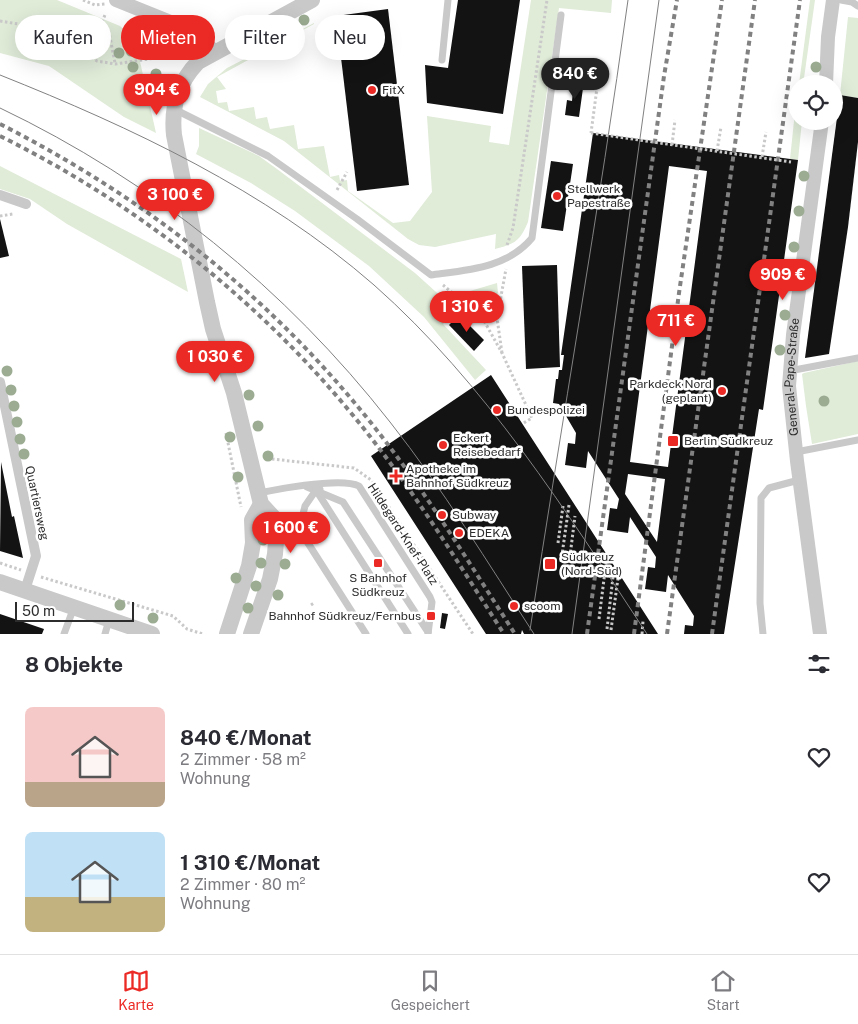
<!DOCTYPE html>
<html lang="de">
<meta charset="utf-8">
<style>
:root{--surface:#fff;--page:#f7f7f7;--text:#2b2b33;--muted:#7c7c81;--line:#e1e1e2;--accent:#ec2a25}
body{margin:0;font-family:"Public Sans",sans-serif;background:var(--page);color:var(--text);height:100vh;display:flex;flex-direction:column;font-size:19px;white-space:nowrap}
*{box-sizing:border-box;margin:0}
p{font-size:16px;color:var(--muted)}
.icon{flex:none;width:28px;height:28px;fill:none;stroke:currentColor;stroke-width:2;stroke-linecap:round;stroke-linejoin:round}
.map{position:relative;height:634px;overflow:hidden}
.drawer{display:flex;flex-direction:column;background:var(--surface);flex:1}
.drawer>*{flex:none}
.guide{position:absolute;left:15px;top:15px;width:500px;height:45px;display:flex;gap:10px}
.fabs{position:absolute;left:788px;top:75px;display:grid;gap:10px}
.fabs a{display:grid;place-items:center;width:55px;height:55px;border-radius:50%;background:var(--surface);box-shadow:0 5px 20px #0002;font-size:25px}
.scale{position:absolute;left:15px;bottom:12px;width:119px;box-sizing:border-box;padding-left:5px;border:2px solid #2c2c2c;border-top:0;font-size:14px;line-height:18px;white-space:nowrap;color:#2c2c2c;-webkit-text-stroke:4px #fff;paint-order:stroke}
.price{position:absolute;translate:-50% -42px;padding:0 11px;border-radius:18px;background:var(--accent);color:#fff;font-size:16px;line-height:32px;filter:drop-shadow(0 1px 2px #0008)}
.price::after{content:'';position:absolute;left:50%;top:30px;width:15px;height:11px;margin-left:-8px;background:inherit;clip-path:polygon(0 0,100% 0,50% 100%)}
.price.active{background:#222;color:#fff}
ul{padding:0;list-style:none}
li{display:flex;align-items:center;gap:15px;height:125px;padding:0 25px}
li span{display:grid;place-items:center;flex:none;width:140px;height:100px;border-radius:8px;color:#555}
li>.icon{margin-inline-start:auto}
span .icon{width:60px;height:60px;fill:#fffc;stroke-width:1}
li b{font-size:21px}
h2{display:flex;justify-content:space-between;align-items:center;height:60px;padding:0 25px;font-size:21px}
.tag{padding:0 18px;border-radius:22px;background:var(--surface);box-shadow:0 5px 20px #0002;font-size:18px;line-height:45px}
.tag.active{background:var(--accent);color:#fff}
.tabs{display:flex;justify-content:space-around;align-items:center;height:70px;border-top:1px solid var(--line);background:var(--surface);font-size:14px;color:var(--muted)}
.tabs a{display:grid;justify-items:center;gap:2px}
.tabs .active{color:var(--accent)}
.map>svg:first-child{display:block}
.green{fill:#e0ebd8}
.building{fill:#131313;fill-rule:evenodd}
.lines{fill:none;stroke-linecap:round;stroke-linejoin:round}
.path{stroke:#c9c9c9;stroke-width:3;stroke-dasharray:2.5 2.5;stroke-linecap:butt}
.service{stroke:#c9c9c9;stroke-width:7}
.pedestrian{stroke:#c9c9c9;stroke-width:10}
.minor{stroke:#c9c9c9;stroke-width:14}
.tertiary{stroke:#c9c9c9;stroke-width:16}
.tram{stroke:#818181;stroke-width:1}
.rail{stroke:#818181;stroke-width:4;stroke-dasharray:5 4;stroke-linecap:butt}
.path-bridge{stroke:#c9c9c9;stroke-width:3;stroke-dasharray:2.5 2.5;stroke-linecap:butt}
.tree{fill:#9bac92}
.poi-dot{fill:#ec2a25;stroke:#fff;stroke-width:2}
.labels{text-anchor:middle;stroke-width:5;stroke-linejoin:round;paint-order:stroke}
.poi-label{font-size:12px;fill:#2c2c2c;stroke:#fff;text-anchor:start}
.street-label{font-size:12px;fill:#2c2c2c;stroke:#fff}
</style>
<div class="map">
<svg width="858" height="634" viewBox="0 0 858 634">
<rect width="100%" height="100%" fill="#fff"/>
<g class="green">
<polygon points="0,0 57,0 120,26 135,39 156,133 124,117 49,66 0,53"/>
<path d="M531,0H612L611,13L559,8L528,222C520,241 515,244 495,249L496,234L435,247L419,245L408,239L284,141L200,97L208,84L227,68L314,23V24L217,77L226,89L216,91L218,103L227,102L229,111L254,107L256,119L267,117L270,129L294,125L298,149L324,146L330,177L339,175L340,181L347,180L348,191L393,223L410,221L432,192L427,116L491,126L489,142L509,145Z"/>
<polygon points="810,0 815,0 804,78 805,84 799,84"/>
<polygon points="848,17 858,18 858,98 840,95"/>
<polygon points="796,102 796,121 802,121 798,160 790,159"/>
<polygon points="199,128 259,156 277,169 415,273 456,310 443,324 486,370 475,380 424,317 369,266 295,211 251,183 196,154 199,146"/>
<polygon points="0,166 181,259 188,292 67,224 30,199 0,189"/>
<polygon points="497,283 498,293 491,301 481,303 474,299 470,291"/>
<polygon points="858,361 858,434 812,444 806,406 802,374 804,373"/>
</g>
<g class="building">
<polygon points="458,0 520,0 503,114 427,103 425,65 448,68"/>
<polygon points="388,9 409,185 357,191 336,16"/>
<polygon points="574,80 584,81 579,117 565,115 567,100 572,101"/>
<polygon points="840,95 858,98 858,142 848,227 829,354 805,358"/>
<path d="M593,133L798,160L763,410L759,409L724,634H684L685,625L693,626L694,616L668,575L666,592L645,589L648,567L655,568L656,557L630,517L628,533L607,530L610,508L617,509L619,499L588,451L586,468L565,465L568,443L575,444L576,433L559,404L553,403L556,379H558L559,370H562L564,355H561ZM669,166L707,171L668,467L630,462ZM628,474L665,479L657,542L625,494Z"/>
<polygon points="551,161 573,164 563,231 541,228"/>
<polygon points="0,219 9,256 0,258"/>
<polygon points="557,265 560,367 526,369 522,266"/>
<polygon points="459,315 484,340 474,351 449,325"/>
<polygon points="491,375 549,465 658,634 524,634 522,630 521,634 486,634 371,456"/>
<polygon points="1,462 12,517 14,516 23,558 0,551"/>
<polygon points="442,613 448,614 445,629 440,628"/>
<polygon points="0,614 44,629 42,634 0,634"/>
</g>
<g class="lines">
<g class="path">
<polyline points="83,0 95,5 105,4"/>
<polyline points="0,21 43,28 97,61 115,64 175,55"/>
<polyline points="102,22 105,15"/>
<polyline points="43,28 94,21 102,22 109,32 115,63"/>
<polyline points="563,68 599,73 591,133"/>
<polyline points="672,145 675,120"/>
<polyline points="717,151 721,127"/>
<polyline points="762,157 766,132"/>
<polyline points="337,190 347,172"/>
<polyline points="0,216 13,214"/>
<polyline points="507,245 513,228 547,0"/>
<polyline points="443,285 483,319 502,353 532,418 522,424"/>
<polyline points="502,353 497,318 506,269"/>
<polyline points="226,433 241,507"/>
<polyline points="272,459 354,468 371,480 473,634"/>
<polyline points="558,543 563,506"/>
<polyline points="561,562 569,505"/>
<polyline points="0,563 21,570"/>
<polyline points="568,572 575,516"/>
<polyline points="41,577 173,616 187,629 203,634"/>
<polyline points="311,605 314,603"/>
<polyline points="599,619 606,563"/>
<polyline points="607,629 613,577"/>
<polyline points="611,630 618,578"/>
<polyline points="642,634 643,621"/>
</g>
<g class="service">
<polyline points="841,0 852,2 858,6"/>
<polyline points="442,60 448,0"/>
<path d="M174,109L268,156L357,219L431,275C468,270 507,268 532,238L561,15"/>
<polyline points="789,371 858,358"/>
<polyline points="796,452 858,440"/>
<polyline points="307,487 343,502 428,632"/>
<polyline points="320,489 316,490 305,506 301,522 306,540 366,634"/>
<polyline points="316,490 408,634"/>
<path d="M259,493C279,489 342,477 359,486L430,597L432,602L428,634"/>
<polyline points="64,634 74,607"/>
<polyline points="105,634 109,620"/>
<polyline points="763,634 760,603 761,498 769,488 799,480"/>
</g>
<g class="pedestrian">
<polyline points="0,195 26,204"/>
<polyline points="0,382 36,556 25,590"/>
</g>
<g class="minor">
<polyline points="116,0 178,25 215,51"/>
<polyline points="826,84 828,37 833,0"/>
<path id="s1" d="M820,634L797,461L789,386L793,335L822,121"/>
</g>
<g class="tertiary">
<polyline points="0,582 152,634"/>
<polyline points="227,634 249,566 253,543 252,520 261,504"/>
<path d="M251,634L270,579L275,554L276,541L273,517L261,504L234,393L213,329L207,302L174,135C171,106 178,83 198,62L312,0"/>
</g>
<g class="tram">
<path d="M0,75C133,128 265,190 374,285C485,383 566,511 647,634"/>
<path d="M0,108C153,181 286,289 390,422C443,489 488,563 534,634"/>
<path d="M530,630C562,420 599,210 628,0"/>
<polyline points="572,634 659,0"/>
</g>
<g class="rail">
<path d="M0,124C159,205 292,314 398,458C440,515 477,575 515,634"/>
<path d="M0,136C137,204 259,300 356,419C411,486 457,561 504,634"/>
<polyline points="587,634 664,76 677,0"/>
<polyline points="634,634 679,293 722,0"/>
<polyline points="667,634 755,0"/>
<polyline points="712,634 800,0"/>
</g>
<polyline class="path-bridge" points="591,133 791,162"/>
</g>
<g class="tree">
<circle cx="304" cy="20" r="5.5"/>
<circle cx="92" cy="29" r="5.5"/>
<circle cx="64" cy="31" r="5.5"/>
<circle cx="270" cy="38" r="5.5"/>
<circle cx="150" cy="42" r="5.5"/>
<circle cx="96" cy="48" r="5.5"/>
<circle cx="131" cy="51" r="5.5"/>
<circle cx="119" cy="53" r="5.5"/>
<circle cx="133" cy="67" r="5.5"/>
<circle cx="816" cy="67" r="5.5"/>
<circle cx="156" cy="74" r="5.5"/>
<circle cx="159" cy="100" r="5.5"/>
<circle cx="804" cy="176" r="5.5"/>
<circle cx="799" cy="211" r="5.5"/>
<circle cx="794" cy="247" r="5.5"/>
<circle cx="789" cy="280" r="5.5"/>
<circle cx="785" cy="315" r="5.5"/>
<circle cx="780" cy="350" r="5.5"/>
<circle cx="240" cy="365" r="5.5"/>
<circle cx="7" cy="371" r="5.5"/>
<circle cx="11" cy="390" r="5.5"/>
<circle cx="249" cy="395" r="5.5"/>
<circle cx="824" cy="401" r="5.5"/>
<circle cx="14" cy="406" r="5.5"/>
<circle cx="17" cy="422" r="5.5"/>
<circle cx="258" cy="426" r="5.5"/>
<circle cx="230" cy="437" r="5.5"/>
<circle cx="20" cy="439" r="5.5"/>
<circle cx="24" cy="454" r="5.5"/>
<circle cx="268" cy="456" r="5.5"/>
<circle cx="238" cy="477" r="5.5"/>
<circle cx="263" cy="540" r="5.5"/>
<circle cx="261" cy="563" r="5.5"/>
<circle cx="285" cy="564" r="5.5"/>
<circle cx="236" cy="578" r="5.5"/>
<circle cx="256" cy="586" r="5.5"/>
<circle cx="278" cy="595" r="5.5"/>
<circle cx="120" cy="605" r="5.5"/>
<circle cx="248" cy="608" r="5.5"/>
<circle cx="153" cy="618" r="5.5"/>
</g>
<g class="poi-dot">
<circle cx="372" cy="90" r="5"/>
<circle cx="557" cy="196" r="5"/>
<circle cx="722" cy="391" r="5"/>
<circle cx="497" cy="410" r="5"/>
<rect x="667" y="435" width="12" height="12" rx="2.5"/>
<circle cx="443" cy="445" r="5"/>
<path d="M393.5 468.5h5v5h5v5h-5v5h-5v-5h-5v-5h5z"/>
<circle cx="442" cy="515" r="5"/>
<circle cx="459" cy="533" r="5"/>
<rect x="373" y="558" width="10" height="10" rx="2.5"/>
<rect x="544" y="558" width="12" height="12" rx="2.5"/>
<circle cx="514" cy="606" r="5"/>
<rect x="426" y="611" width="10" height="10" rx="2.5"/>
</g>
<g class="labels">
<g class="poi-label">
<text x="382" y="94">FitX</text>
<text x="567" y="193">Stellwerk<tspan x="567" dy="14">Papestraße</tspan></text>
<text x="712" y="388" text-anchor="end">Parkdeck Nord<tspan x="712" dy="14">(geplant)</tspan></text>
<text x="507" y="414">Bundespolizei</text>
<text x="453" y="442">Eckert<tspan x="453" dy="14">Reisebedarf</tspan></text>
<text x="684" y="445">Berlin Südkreuz</text>
<text x="406" y="473">Apotheke im<tspan x="406" dy="14">Bahnhof Südkreuz</tspan></text>
<text x="452" y="519">Subway</text>
<text x="469" y="537">EDEKA</text>
<text x="561" y="561">Südkreuz<tspan x="561" dy="14">(Nord-Süd)</tspan></text>
<text x="378" y="582" text-anchor="middle">S Bahnhof<tspan x="378" dy="14">Südkreuz</tspan></text>
<text x="524" y="610">scoom</text>
<text x="421" y="620" text-anchor="end">Bahnhof Südkreuz/Fernbus</text>
</g>
<g class="street-label">
<text dy="4" stroke="none"><textPath href="#s1" startOffset="259">General-Pape-Straße</textPath></text>
<text transform="translate(37 503) rotate(78)" y="4">Quartiersweg</text>
<text transform="translate(403 534) rotate(57)" y="4">Hildegard-Knef-Platz</text>
</g>
</g>
</svg>
<div class="fabs">
<a><svg class="icon" aria-label="locate" viewBox="0 0 24 24"><circle cx="12" cy="12" r="6"/><path d="M12 2v4M12 18v4M2 12h4M18 12h4"/></svg></a>
</div>
<div class="scale">50 m</div>
<b class="price active" style="left:575px;top:100px">840 €</b>
<b class="price" style="left:157px;top:116px">904 €</b>
<b class="price" style="left:175px;top:221px">3 100 €</b>
<b class="price" style="left:783px;top:301px">909 €</b>
<b class="price" style="left:467px;top:333px">1 310 €</b>
<b class="price" style="left:676px;top:347px">711 €</b>
<b class="price" style="left:215px;top:383px">1 030 €</b>
<b class="price" style="left:291px;top:554px">1 600 €</b>
<div class="guide">
<a class="tag">Kaufen</a>
<a class="tag active">Mieten</a>
<a class="tag">Filter</a>
<a class="tag">Neu</a>
</div>
</div>
<section class="drawer">
<h2>8 Objekte<svg class="icon" aria-label="filters" viewBox="0 0 24 24"><path d="M4 7h16M4 17h16"/><circle cx="9" cy="7" r="2"/><circle cx="15" cy="17" r="2"/></svg></h2>
<ul>
<li><span style="background:linear-gradient(#f6c9c9 75%,#b9a48a 0)"><svg class="icon" aria-label="home" viewBox="0 0 24 24"><path d="M3 11l9-7 9 7M6 9v11h12V9"/></svg></span><div><b>840 €/Monat</b><p>2 Zimmer · 58 m²</p><p>Wohnung</p></div><svg class="icon" aria-label="heart" viewBox="0 0 24 24"><path d="M12 20l-8-8c-3-5 5-10 8-4 3-6 11-1 8 4z"/></svg></li>
<li><span style="background:linear-gradient(#bfe0f5 65%,#c2b280 0)"><svg class="icon" aria-label="home" viewBox="0 0 24 24"><path d="M3 11l9-7 9 7M6 9v11h12V9"/></svg></span><div><b>1 310 €/Monat</b><p>2 Zimmer · 80 m²</p><p>Wohnung</p></div><svg class="icon" aria-label="heart" viewBox="0 0 24 24"><path d="M12 20l-8-8c-3-5 5-10 8-4 3-6 11-1 8 4z"/></svg></li>
</ul>
</section>
<nav class="tabs">
<a class="active"><svg class="icon" aria-label="map" viewBox="0 0 24 24"><path d="M3 6l6-2 6 2 6-2v14l-6 2-6-2-6 2zM9 4v14M15 6v14"/></svg>Karte</a>
<a><svg class="icon" aria-label="saved" viewBox="0 0 24 24"><path d="M7 4h10v16l-5-4-5 4z"/></svg>Gespeichert</a>
<a><svg class="icon" aria-label="home" viewBox="0 0 24 24"><path d="M3 11l9-7 9 7M6 9v11h12V9"/></svg>Start</a>
</nav>
